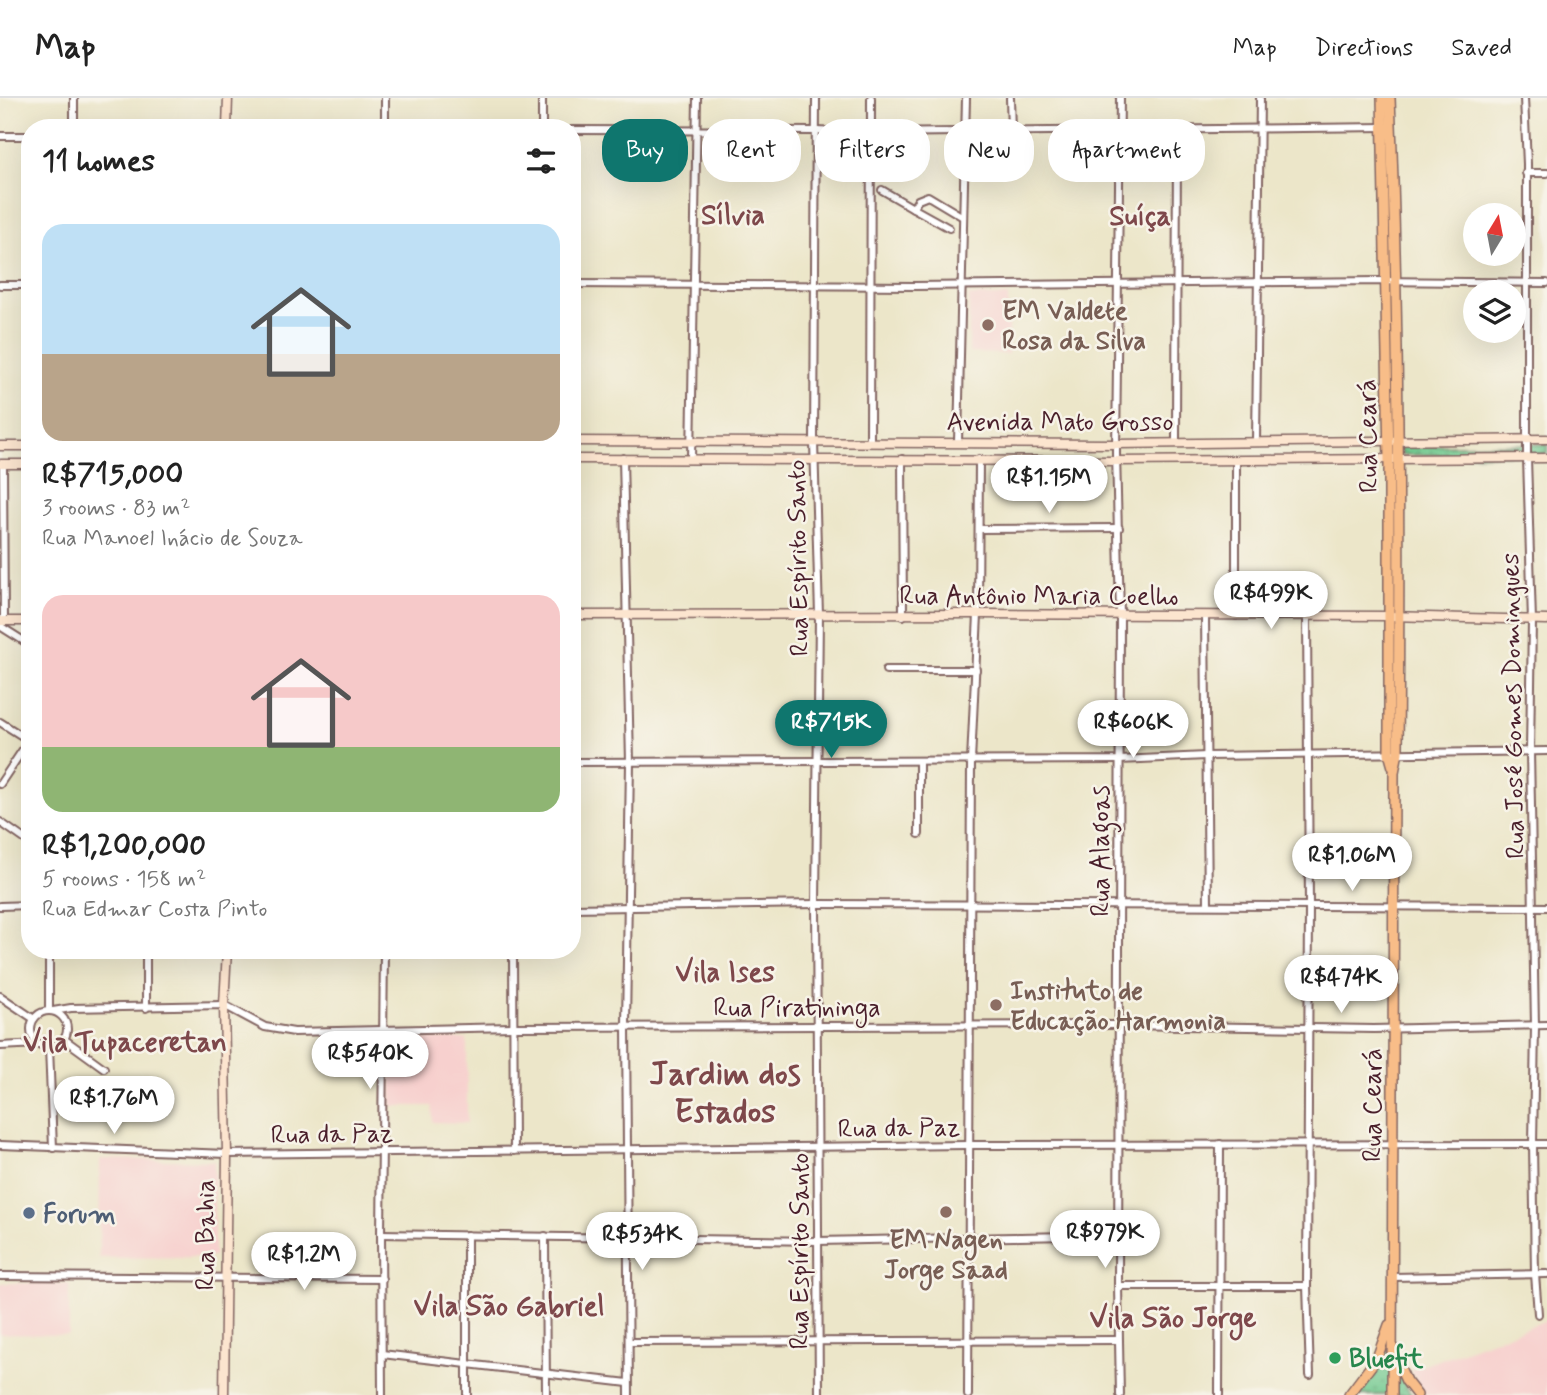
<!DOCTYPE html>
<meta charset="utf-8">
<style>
:root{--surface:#fff;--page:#f2f2f2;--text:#222;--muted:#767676;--line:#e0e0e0;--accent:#0f766e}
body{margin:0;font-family:Mynerve,sans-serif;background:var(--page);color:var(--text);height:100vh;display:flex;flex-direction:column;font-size:26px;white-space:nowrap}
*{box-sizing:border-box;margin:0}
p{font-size:23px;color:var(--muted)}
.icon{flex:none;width:38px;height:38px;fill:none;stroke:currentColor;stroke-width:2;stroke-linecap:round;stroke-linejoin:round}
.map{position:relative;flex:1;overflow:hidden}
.panel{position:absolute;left:21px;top:21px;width:560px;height:840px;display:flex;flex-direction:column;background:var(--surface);border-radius:28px;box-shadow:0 7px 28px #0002}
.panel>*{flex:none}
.guide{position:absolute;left:602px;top:21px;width:665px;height:63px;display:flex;gap:14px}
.needle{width:46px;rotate:10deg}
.buttons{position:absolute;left:1463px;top:105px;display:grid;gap:14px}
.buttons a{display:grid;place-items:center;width:63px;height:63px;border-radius:50%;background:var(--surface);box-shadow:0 7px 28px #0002;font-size:35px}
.price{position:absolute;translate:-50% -60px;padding:0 16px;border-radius:24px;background:#fff;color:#222;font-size:23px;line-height:46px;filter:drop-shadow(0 2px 4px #0008)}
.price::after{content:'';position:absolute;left:50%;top:42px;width:21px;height:16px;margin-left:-10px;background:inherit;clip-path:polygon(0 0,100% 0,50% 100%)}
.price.active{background:var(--accent);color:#fff}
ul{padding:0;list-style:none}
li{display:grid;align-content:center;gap:14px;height:371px;padding:0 21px}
li span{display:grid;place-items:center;height:217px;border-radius:21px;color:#555}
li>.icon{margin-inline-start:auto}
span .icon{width:126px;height:126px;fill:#fffc;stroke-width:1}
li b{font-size:30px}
h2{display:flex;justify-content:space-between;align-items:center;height:84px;padding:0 21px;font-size:30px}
.tag{padding:0 24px;border-radius:28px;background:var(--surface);box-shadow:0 7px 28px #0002;font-size:24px;line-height:63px}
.tag.active{background:var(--accent);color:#fff}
header{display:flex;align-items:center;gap:42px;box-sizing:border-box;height:98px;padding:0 35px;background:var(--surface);border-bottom:2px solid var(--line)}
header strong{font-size:33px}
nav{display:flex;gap:38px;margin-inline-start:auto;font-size:24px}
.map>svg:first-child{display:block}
.built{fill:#f7d0ce}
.grass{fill:url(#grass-dots);stroke:#5e745d;stroke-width:2}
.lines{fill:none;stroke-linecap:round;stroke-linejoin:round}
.street-casing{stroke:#836562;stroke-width:10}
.secondary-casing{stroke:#836562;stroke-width:11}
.primary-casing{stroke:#836562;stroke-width:12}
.street{stroke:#fff;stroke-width:6}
.secondary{stroke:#fce5cf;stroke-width:8}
.primary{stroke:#f8bd88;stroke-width:9}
.education-dot{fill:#8d6e63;stroke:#f7f3e8;stroke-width:2.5}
.service-dot{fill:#5c6f8a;stroke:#f7f3e8;stroke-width:2.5}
.leisure-dot{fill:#2e9e5b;stroke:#f7f3e8;stroke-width:2.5}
.labels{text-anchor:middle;stroke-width:5;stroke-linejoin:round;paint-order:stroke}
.education-label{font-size:26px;font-weight:bold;fill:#785e54;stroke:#f7f3e8;text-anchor:start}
.street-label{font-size:26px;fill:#4a1f2b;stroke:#f7f3e8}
.service-label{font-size:26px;font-weight:bold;fill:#4e5e75;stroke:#f7f3e8;text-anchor:start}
.leisure-label{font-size:26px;font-weight:bold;fill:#27864d;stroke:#f7f3e8;text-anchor:start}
.neighbourhood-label{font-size:28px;font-weight:bold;fill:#7e484b;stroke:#f7f3e8}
.district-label{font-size:33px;font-weight:bold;fill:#7e484b;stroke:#f7f3e8}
</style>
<header>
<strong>Map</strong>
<nav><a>Map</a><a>Directions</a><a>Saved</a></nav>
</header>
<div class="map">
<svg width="1547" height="1297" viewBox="0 0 1547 1297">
<defs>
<pattern id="grass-dots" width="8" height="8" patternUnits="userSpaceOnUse" patternTransform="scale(1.75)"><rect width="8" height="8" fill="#71c98f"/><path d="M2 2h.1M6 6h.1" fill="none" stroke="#63ac7c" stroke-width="1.8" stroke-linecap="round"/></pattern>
</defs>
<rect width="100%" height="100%" fill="#f7f3e8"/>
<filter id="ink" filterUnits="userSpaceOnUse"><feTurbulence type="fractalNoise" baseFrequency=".0143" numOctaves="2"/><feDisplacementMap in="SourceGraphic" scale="14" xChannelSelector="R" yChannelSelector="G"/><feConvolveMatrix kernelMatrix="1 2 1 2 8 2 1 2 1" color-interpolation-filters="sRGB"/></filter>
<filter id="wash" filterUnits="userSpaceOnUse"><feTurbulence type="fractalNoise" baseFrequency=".00686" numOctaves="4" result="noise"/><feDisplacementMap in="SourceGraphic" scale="28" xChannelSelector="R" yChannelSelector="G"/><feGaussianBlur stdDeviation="1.57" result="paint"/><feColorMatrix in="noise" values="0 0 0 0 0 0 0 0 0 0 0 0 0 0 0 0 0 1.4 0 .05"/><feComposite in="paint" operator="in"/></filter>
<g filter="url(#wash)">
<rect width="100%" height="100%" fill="#ece6c9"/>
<g class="built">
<polygon points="969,198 1008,198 1008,256 969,255"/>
<polygon points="391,941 467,941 467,1025 433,1024 432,1008 391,1008"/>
<polygon points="100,1061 214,1063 214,1159 99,1160"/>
<polygon points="0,1185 69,1186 69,1237 0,1236"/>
<polygon points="1547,1222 1547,1297 1425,1297 1413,1277 1411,1272"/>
</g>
<g class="grass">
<polygon points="1547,346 1547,356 1400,357 1399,348"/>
<path d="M1386,1237V1249L1411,1297H1355C1372,1279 1380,1261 1386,1237Z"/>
</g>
</g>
<g filter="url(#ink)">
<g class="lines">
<defs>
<g id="street">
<polyline points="74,0 74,30"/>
<polyline points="385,0 385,30"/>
<polyline points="816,0 814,344 819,517 816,806 819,1297"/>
<polyline points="1010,0 1011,33"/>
<polyline points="1120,0 1116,355 1120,517 1118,1188 1120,1297"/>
<polyline points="1524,0 1527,66 1527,360 1532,523 1530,653 1535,928 1533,1046 1535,1176 1538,1216"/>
<polyline points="542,30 542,0"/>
<polyline points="572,32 815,33 871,35 1386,29"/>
<polyline points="0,38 30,38"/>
<polyline points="1526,75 1547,75"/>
<polyline points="882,92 913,110"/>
<polyline points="949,130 913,110 918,102 928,98 963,119"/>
<polyline points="572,186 915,188 1377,183 1547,185"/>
<polyline points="0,187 30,187"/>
<polyline points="870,343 871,0"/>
<polyline points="958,344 966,0"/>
<polyline points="1256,344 1260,0"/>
<polyline points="1176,345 1177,32"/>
<polyline points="623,360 630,664 626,928 629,1297"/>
<polyline points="691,361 697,0"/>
<polyline points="902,361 903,518"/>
<polyline points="1236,362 1236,518"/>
<polyline points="3,366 4,523"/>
<polyline points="979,431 1119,430"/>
<polyline points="1205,518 1208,807"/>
<polyline points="1307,518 1309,809 1307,1188 1310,1277"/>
<polyline points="0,528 30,547"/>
<polyline points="886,572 976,572"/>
<polyline points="0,624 30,643"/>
<polyline points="572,664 1119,662 1206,658 1547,653"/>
<polyline points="0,686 30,641"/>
<polyline points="0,724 30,745"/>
<polyline points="919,736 919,663"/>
<polyline points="0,808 30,807"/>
<polyline points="572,810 816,806 1547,809"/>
<polyline points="49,852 49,913"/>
<polyline points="146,852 146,910"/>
<polyline points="513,852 514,1053"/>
<polyline points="0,898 34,921"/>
<polyline points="53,913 71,910 224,907 265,929 294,934 512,929 1120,927 1374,931 1547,927"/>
<circle cx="49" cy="931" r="18"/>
<polyline points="64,941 104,970"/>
<polyline points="0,948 39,946"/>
<polyline points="49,949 53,1050"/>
<polyline points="0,1047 227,1056 968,1047 1547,1046"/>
<polyline points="381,1136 818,1143 1118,1137"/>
<polyline points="545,1138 546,1297"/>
<polyline points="0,1178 382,1181"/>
<polyline points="1393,1179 1547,1176"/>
<polyline points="1118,1188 1307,1188"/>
<polyline points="629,1244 1118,1242"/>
<polyline points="382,1256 628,1285"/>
<polyline points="382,1297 381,1136 384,852"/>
<polyline points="467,1297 467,1137"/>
<polyline points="968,1297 971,663 978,516 979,361"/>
<polyline points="1219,1297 1220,1046"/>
</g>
<g id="secondary">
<polyline points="227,30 228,0"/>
<polyline points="572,343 1116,346 1547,341"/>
<polyline points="0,348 30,348"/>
<polyline points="572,361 1117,363 1547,360"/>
<polyline points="0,366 30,366"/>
<polyline points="572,517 978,516 1389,518 1547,522"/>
<polyline points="0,523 30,523"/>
<polyline points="224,1297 227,1056 224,907 227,852"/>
</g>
<g id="primary">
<polyline points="1382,0 1389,361 1389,655 1393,669"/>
<path d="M1390,0C1399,218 1400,436 1398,654L1394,674L1392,1297"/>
<polyline points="1394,1256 1406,1283 1417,1297"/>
<polyline points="1349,1297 1377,1260 1389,1227"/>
</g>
</defs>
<use href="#street" class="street-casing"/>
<use href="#secondary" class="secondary-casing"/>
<use href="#primary" class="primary-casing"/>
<use href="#street" class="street"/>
<use href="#secondary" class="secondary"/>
<use href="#primary" class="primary"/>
</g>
</g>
<g class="education-dot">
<circle cx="988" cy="227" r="7"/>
<circle cx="996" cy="907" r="7"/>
<circle cx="946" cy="1114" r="7"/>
</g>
<circle class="service-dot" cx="29" cy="1115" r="7"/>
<circle class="leisure-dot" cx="1335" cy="1260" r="7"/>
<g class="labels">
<g class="education-label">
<text x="1002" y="221">EM Valdete<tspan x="1002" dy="30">Rosa da Silva</tspan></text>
<text x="1010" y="901">Instituto de<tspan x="1010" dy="30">Educação Harmonia</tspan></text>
<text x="946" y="1150" text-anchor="middle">EM Nagen<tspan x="946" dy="30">Jorge Saad</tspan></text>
</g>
<g class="street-label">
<text x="1060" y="332">Avenida Mato Grosso</text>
<text transform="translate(1367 338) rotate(-91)" y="9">Rua Ceará</text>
<text transform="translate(797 460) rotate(-91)" y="9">Rua Espírito Santo</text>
<text x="1039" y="506">Rua Antônio Maria Coelho</text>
<text transform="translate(1512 608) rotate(-91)" y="9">Rua José Gomes Domingues</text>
<text transform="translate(1100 753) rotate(-90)" y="9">Rua Alagoas</text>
<text x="797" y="918">Rua Piratininga</text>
<text transform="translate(1372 1007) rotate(-90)" y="9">Rua Ceará</text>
<text transform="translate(899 1029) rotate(-1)" y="9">Rua da Paz</text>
<text transform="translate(332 1035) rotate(-1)" y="9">Rua da Paz</text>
<text transform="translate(205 1137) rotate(-90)" y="9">Rua Bahia</text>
<text transform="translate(799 1153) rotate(-90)" y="9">Rua Espírito Santo</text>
</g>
<g class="service-label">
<text x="43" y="1124">Forum</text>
</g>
<g class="leisure-label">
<text x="1349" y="1269">Bluefit</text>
</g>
<g class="neighbourhood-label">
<text x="733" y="126">Sílvia</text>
<text x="1140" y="127">Suíça</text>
<text x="725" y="883">Vila Ises</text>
<text x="125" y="953">Vila Tupaceretan</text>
<text x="509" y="1217">Vila São Gabriel</text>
<text x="1173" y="1229">Vila São Jorge</text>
</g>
<g class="district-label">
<text x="725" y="986">Jardim dos<tspan x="725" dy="38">Estados</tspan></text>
</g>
</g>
</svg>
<div class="buttons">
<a><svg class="needle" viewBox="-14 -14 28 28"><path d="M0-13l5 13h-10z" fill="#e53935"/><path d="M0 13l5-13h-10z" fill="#767676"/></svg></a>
<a><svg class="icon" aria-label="layers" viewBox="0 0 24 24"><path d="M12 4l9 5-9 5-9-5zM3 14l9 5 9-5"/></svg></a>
</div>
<b class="price" style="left:1049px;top:417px">R$1.15M</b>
<b class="price" style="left:1271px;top:533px">R$499K</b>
<b class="price active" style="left:831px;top:662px">R$715K</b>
<b class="price" style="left:1133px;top:662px">R$606K</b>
<b class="price" style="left:1352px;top:795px">R$1.06M</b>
<b class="price" style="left:1341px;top:917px">R$474K</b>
<b class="price" style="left:370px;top:993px">R$540K</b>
<b class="price" style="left:114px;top:1038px">R$1.76M</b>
<b class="price" style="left:1105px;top:1172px">R$979K</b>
<b class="price" style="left:642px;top:1174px">R$534K</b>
<b class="price" style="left:304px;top:1194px">R$1.2M</b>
<div class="guide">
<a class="tag active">Buy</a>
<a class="tag">Rent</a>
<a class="tag">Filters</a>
<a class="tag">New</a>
<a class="tag">Apartment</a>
</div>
<section class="panel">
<h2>11 homes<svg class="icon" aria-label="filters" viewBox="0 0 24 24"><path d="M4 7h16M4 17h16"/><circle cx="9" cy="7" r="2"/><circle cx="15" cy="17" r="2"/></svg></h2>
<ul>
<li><span style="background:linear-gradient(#bfe0f5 60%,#b9a48a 0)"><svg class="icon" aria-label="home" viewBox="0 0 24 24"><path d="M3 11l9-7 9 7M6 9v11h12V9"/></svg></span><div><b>R$715,000</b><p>3 rooms · 83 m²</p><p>Rua Manoel Inácio de Souza</p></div></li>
<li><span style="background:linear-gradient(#f6c9c9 70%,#8fb573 0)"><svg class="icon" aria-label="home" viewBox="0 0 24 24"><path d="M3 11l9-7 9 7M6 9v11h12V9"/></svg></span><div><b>R$1,200,000</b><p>5 rooms · 158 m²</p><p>Rua Edmar Costa Pinto</p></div></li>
</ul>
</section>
</div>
